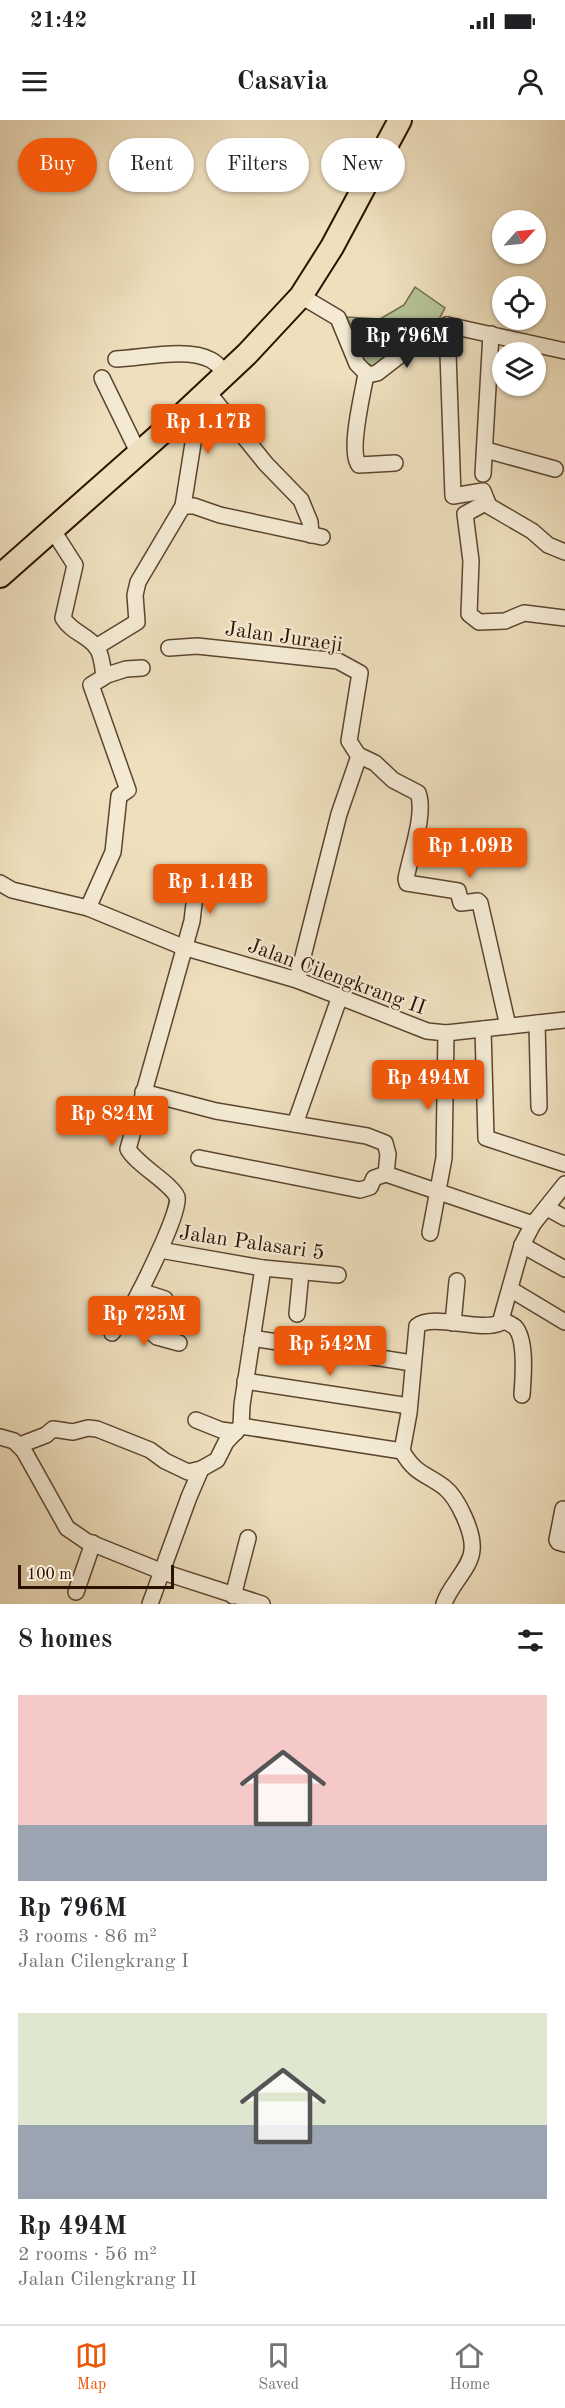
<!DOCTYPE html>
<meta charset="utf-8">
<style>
:root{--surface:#fff;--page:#f6f6f6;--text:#202124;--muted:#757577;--line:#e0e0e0;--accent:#ea580c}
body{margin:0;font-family:"Old Standard TT",serif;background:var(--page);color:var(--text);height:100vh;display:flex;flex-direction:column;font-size:22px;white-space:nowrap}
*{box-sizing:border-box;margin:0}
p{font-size:20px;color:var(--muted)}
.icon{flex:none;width:33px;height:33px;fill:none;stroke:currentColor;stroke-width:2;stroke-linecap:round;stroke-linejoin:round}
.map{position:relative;height:1484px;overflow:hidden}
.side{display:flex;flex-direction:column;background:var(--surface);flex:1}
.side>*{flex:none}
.banner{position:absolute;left:18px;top:18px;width:530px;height:54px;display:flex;gap:12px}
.needle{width:39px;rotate:63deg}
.tools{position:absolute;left:492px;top:90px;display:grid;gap:12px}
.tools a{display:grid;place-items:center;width:54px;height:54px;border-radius:50%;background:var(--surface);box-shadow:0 2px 4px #0004;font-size:30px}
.scale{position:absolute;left:18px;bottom:15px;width:156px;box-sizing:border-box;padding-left:6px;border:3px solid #2c1200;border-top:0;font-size:16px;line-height:21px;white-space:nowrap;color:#2c1200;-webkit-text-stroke:4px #f4ead4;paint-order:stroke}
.price{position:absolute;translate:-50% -51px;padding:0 14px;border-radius:6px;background:var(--accent);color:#fff;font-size:20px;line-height:39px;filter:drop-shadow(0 2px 3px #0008)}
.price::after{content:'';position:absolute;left:50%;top:36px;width:18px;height:14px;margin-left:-9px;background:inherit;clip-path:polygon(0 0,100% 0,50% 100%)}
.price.active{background:#222;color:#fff}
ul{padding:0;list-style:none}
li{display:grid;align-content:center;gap:12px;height:318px;padding:0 18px}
li span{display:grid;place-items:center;height:186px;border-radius:0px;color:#555}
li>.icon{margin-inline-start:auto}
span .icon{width:108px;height:108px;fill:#fffc;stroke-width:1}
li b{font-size:26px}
h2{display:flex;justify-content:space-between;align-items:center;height:72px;padding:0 18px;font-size:26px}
.tag{padding:0 21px;border-radius:27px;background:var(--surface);box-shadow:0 2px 4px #0004;font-size:21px;line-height:54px}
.tag.active{background:var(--accent);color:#fff}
.status{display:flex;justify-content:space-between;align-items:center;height:42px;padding:0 30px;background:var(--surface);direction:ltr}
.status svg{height:16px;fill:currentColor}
header{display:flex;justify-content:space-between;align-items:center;height:78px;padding:0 18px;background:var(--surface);font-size:27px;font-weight:700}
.tabs{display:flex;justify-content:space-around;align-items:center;height:84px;border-top:2px solid var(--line);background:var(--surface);font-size:16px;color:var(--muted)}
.tabs a{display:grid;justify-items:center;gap:3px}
.tabs .active{color:var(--accent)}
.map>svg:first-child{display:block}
.green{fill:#b5c294;stroke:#706a4a;stroke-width:1.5}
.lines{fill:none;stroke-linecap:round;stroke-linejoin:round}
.minor-casing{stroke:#5c452f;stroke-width:18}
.highway-casing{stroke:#2c1200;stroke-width:26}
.minor{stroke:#f4ead4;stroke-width:15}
.highway{stroke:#eedfbd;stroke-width:22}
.labels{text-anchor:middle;stroke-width:4.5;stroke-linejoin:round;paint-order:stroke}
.street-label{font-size:21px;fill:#2c1200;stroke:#f4ead4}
</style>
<div class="status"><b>21:42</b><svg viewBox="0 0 49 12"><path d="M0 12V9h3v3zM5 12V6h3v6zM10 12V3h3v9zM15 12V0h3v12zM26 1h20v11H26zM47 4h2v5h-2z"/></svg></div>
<header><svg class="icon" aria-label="menu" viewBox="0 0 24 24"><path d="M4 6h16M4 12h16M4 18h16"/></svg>Casavia<svg class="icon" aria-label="person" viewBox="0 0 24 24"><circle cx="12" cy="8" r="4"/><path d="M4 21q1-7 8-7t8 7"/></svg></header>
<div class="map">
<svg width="565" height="1484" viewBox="0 0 565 1484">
<rect width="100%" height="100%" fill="#eedfbd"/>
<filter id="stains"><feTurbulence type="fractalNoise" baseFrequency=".00333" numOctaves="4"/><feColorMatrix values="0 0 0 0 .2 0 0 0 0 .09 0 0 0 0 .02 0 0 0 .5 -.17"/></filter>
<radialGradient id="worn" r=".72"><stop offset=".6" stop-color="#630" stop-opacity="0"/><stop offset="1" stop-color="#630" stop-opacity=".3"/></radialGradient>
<polygon class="green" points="415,167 445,188 438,201 375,248 362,240 358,223 347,197 380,199 404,185"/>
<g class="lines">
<defs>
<g id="minor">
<polyline points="301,176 338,198 357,244 368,255 377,253 425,216 447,205 565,231"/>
<polyline points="447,205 453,376 483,371 489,386 532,411 548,425 565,432"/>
<path d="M116,239C142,238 188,227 211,240C217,243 221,249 226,253"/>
<path d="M366,254C363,273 348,331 359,345L395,343"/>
<polyline points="102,258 139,334"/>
<polyline points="207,271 266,344 301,380 310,402 311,415"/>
<polyline points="486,330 555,349"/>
<polyline points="483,354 491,214"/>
<polyline points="487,382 465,394 471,441 469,494 479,502 505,501 524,493 565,498"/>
<polyline points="183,386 194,386 220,395 322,417"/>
<path d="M52,409L75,445L63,498C71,512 89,516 97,528C102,535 103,549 104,557L91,565L128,670L119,676L113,732L88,788"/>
<polyline points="96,527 137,502 135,475 138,462 183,386 194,317 189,304 182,295"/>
<polyline points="169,528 197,526 338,541 360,553 349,621 358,635 358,639 339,694 297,860"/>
<polyline points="104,556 126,549 142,548"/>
<path d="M358,635L375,643L393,660L418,673C426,694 410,736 406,759L407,763L458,771L461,783L478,781L480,783L508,906"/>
<polyline points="0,763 12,770 88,788 183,827 297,860 427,911 446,913 565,900"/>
<polyline points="537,903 539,987"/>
<polyline points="483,909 486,1018 565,1044"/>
<polyline points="143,972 216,991 367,1016 385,1023 388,1034 386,1054 533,1104"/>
<polyline points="295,1004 340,876"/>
<polyline points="199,1038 360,1070 370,1067 374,1058 386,1054"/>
<polyline points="547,1088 565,1098"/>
<polyline points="430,1113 444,1038 446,913"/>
<polyline points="522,1125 565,1149"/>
<polyline points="160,1130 263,1148 338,1155"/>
<polyline points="510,1169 565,1202"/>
<polyline points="140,1171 165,1179"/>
<polyline points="128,1192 157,1217 179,1223"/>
<polyline points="297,1194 301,1152"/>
<path d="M502,1200C506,1202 511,1204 515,1207C527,1220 523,1259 522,1275"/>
<polyline points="453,1203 457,1161"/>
<path d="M112,1213C117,1206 124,1199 129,1191C138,1176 182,1090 177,1077C171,1063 137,1045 128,1029L192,801L195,775L207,768L212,756"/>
<polyline points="252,1218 412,1243"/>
<polyline points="245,1261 409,1286"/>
<polyline points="196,1300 221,1310 236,1312"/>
<polyline points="241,1306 402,1331"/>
<polyline points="0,1317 14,1321 24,1331 67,1408 86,1421 163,1452 262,1484"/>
<polyline points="20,1325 46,1315 53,1309 73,1312 88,1308 97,1309 150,1330 165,1341 188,1352 201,1349 217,1340 226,1322 241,1306 242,1285 263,1148"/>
<polyline points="563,1389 557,1420 558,1422 565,1424"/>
<polyline points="76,1472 93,1423"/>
<polyline points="233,1476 248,1418"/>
<polyline points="150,1484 189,1377 201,1349"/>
<path d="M444,1484C449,1466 471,1448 472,1430C474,1413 458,1378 444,1367C425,1353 415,1354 402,1331L409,1293L417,1206C433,1193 479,1212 500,1203L522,1125L533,1104L565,1064"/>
</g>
<polyline id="highway" points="0,456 182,295 247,234 301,176 332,127 400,0"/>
</defs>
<use href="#minor" class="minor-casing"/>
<use href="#highway" class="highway-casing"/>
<use href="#minor" class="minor"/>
<use href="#highway" class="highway"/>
</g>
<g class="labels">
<g class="street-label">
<text transform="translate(284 516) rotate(8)" y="7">Jalan Juraeji</text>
<text transform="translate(337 856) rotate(20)" y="7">Jalan Cilengkrang II</text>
<text transform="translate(252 1122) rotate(8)" y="7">Jalan Palasari 5</text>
</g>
</g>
<rect width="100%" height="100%" filter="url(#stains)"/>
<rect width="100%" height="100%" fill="url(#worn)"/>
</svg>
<div class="tools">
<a><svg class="needle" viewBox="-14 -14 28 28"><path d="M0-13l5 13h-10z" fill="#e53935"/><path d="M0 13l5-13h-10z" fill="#757577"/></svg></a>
<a><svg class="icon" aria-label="locate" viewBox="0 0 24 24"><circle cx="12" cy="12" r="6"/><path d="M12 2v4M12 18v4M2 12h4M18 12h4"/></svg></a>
<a><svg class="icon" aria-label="layers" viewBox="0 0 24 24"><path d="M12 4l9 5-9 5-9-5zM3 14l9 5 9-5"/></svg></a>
</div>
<div class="scale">100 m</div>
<b class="price active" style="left:407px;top:249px">Rp 796M</b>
<b class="price" style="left:208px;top:335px">Rp 1.17B</b>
<b class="price" style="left:470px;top:759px">Rp 1.09B</b>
<b class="price" style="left:210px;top:795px">Rp 1.14B</b>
<b class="price" style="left:428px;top:991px">Rp 494M</b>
<b class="price" style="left:112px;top:1027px">Rp 824M</b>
<b class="price" style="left:144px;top:1227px">Rp 725M</b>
<b class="price" style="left:330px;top:1257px">Rp 542M</b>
<div class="banner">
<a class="tag active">Buy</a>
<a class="tag">Rent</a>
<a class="tag">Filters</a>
<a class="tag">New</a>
</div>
</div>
<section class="side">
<h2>8 homes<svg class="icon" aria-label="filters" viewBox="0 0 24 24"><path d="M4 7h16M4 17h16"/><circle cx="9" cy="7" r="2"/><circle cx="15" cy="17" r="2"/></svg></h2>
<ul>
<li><span style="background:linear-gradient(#f6c9c9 70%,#9aa5b1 0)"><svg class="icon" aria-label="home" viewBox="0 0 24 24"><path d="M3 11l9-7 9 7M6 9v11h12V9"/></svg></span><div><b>Rp 796M</b><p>3 rooms · 86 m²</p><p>Jalan Cilengkrang I</p></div></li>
<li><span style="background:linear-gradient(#dfe7d0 60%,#9aa5b1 0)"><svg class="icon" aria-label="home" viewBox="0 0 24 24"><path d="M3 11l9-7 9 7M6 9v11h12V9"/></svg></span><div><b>Rp 494M</b><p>2 rooms · 56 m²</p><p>Jalan Cilengkrang II</p></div></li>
</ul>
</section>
<nav class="tabs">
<a class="active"><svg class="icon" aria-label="map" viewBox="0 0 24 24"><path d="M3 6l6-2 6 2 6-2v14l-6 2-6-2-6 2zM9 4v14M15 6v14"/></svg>Map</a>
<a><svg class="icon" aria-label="saved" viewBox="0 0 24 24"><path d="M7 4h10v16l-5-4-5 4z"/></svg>Saved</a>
<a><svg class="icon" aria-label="home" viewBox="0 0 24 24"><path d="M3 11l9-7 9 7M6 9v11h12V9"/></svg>Home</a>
</nav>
